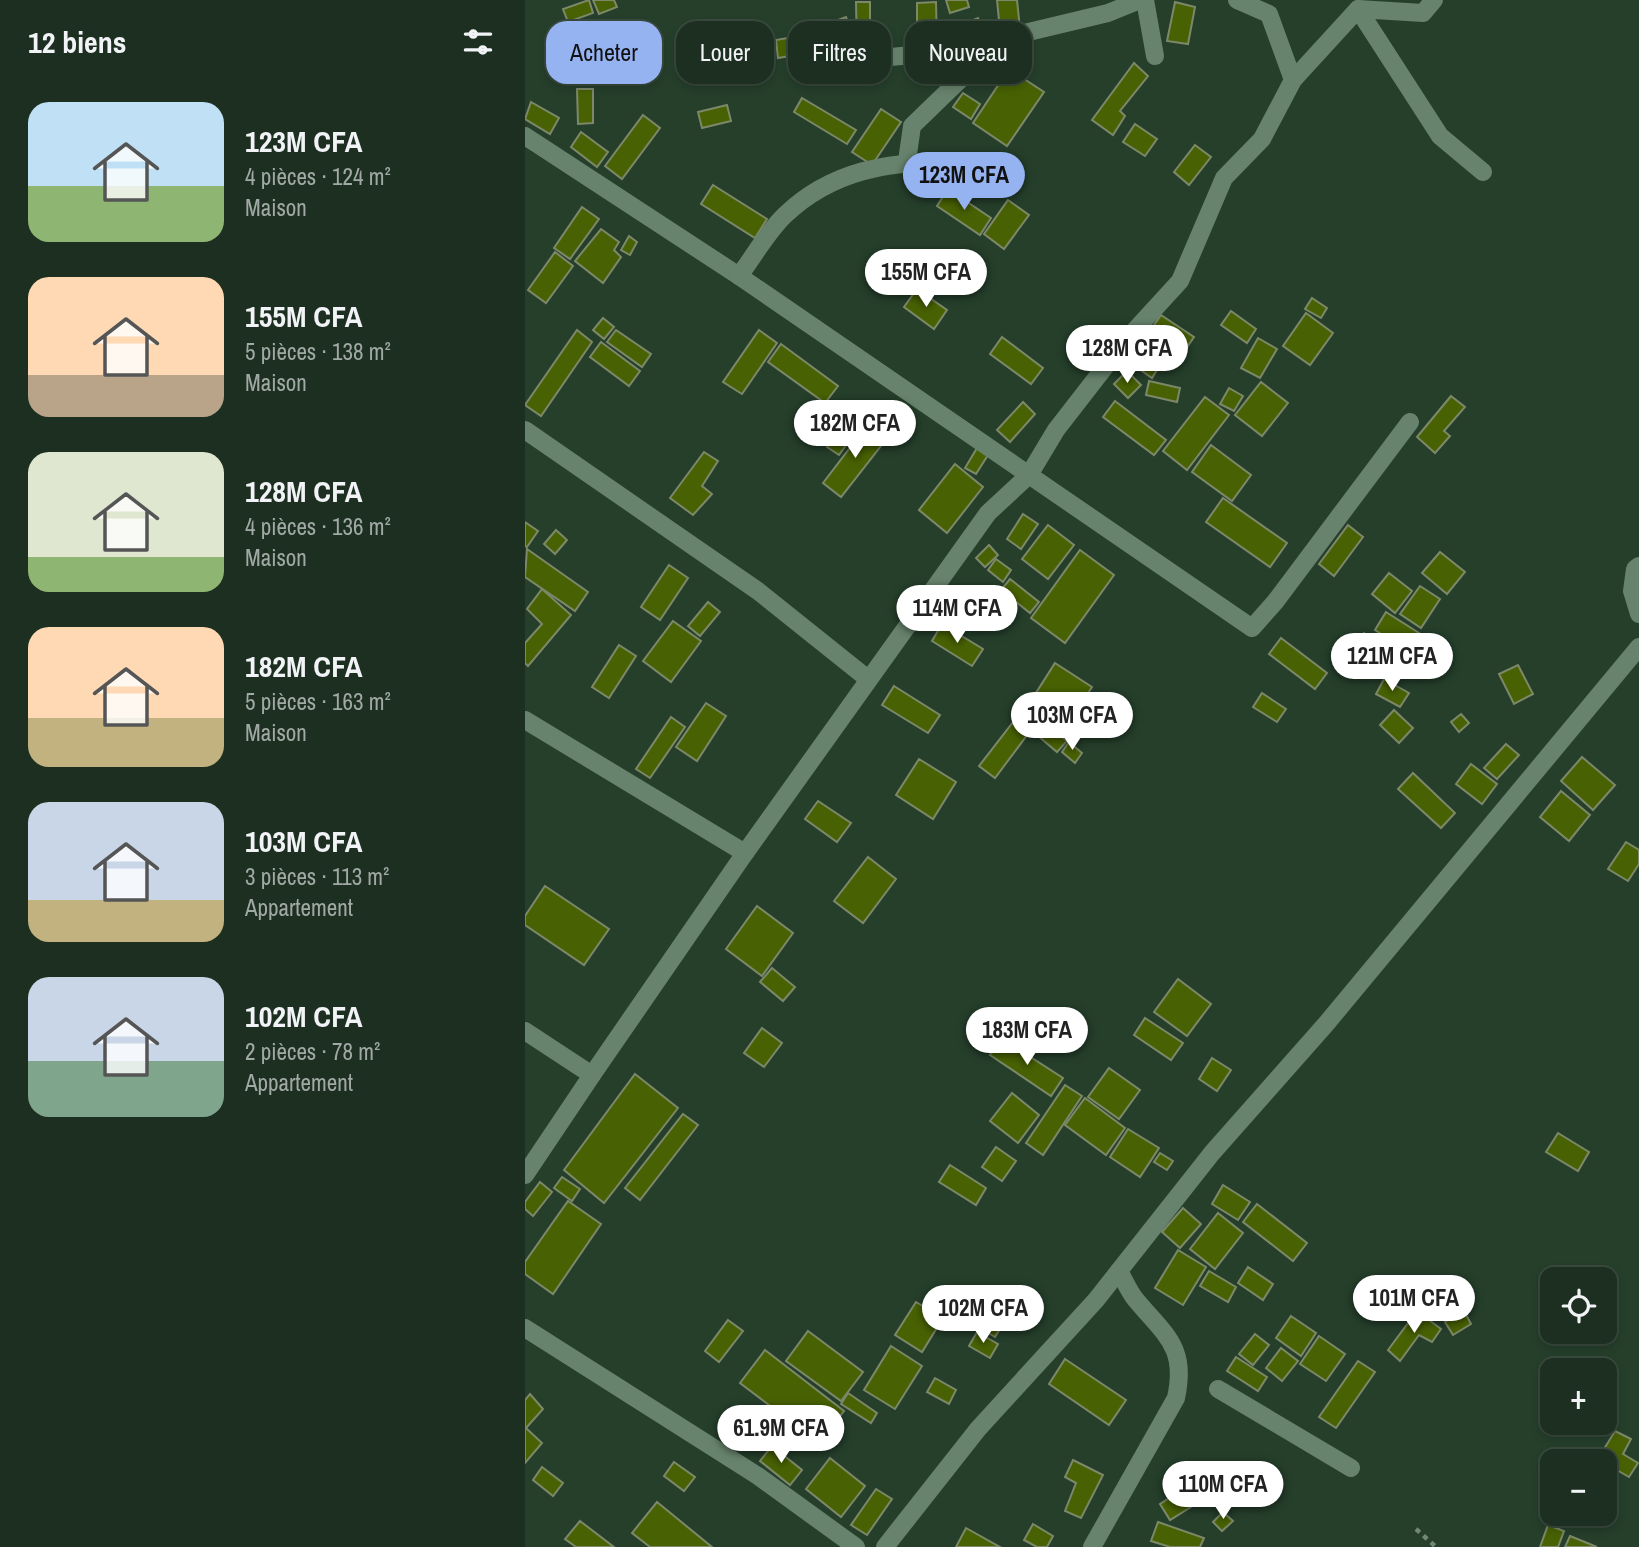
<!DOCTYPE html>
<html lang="fr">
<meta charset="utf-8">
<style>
:root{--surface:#1c2f20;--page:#253729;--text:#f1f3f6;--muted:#a0a9a5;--line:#3a4a3e;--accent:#95b2f1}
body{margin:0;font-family:"Archivo Narrow",sans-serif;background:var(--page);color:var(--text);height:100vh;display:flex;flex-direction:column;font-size:26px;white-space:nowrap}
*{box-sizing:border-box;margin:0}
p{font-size:23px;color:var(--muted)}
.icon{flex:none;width:38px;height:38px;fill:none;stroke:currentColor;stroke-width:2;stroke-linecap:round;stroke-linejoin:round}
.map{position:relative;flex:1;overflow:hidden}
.sheet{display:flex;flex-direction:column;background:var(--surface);width:525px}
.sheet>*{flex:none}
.top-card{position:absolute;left:21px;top:21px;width:665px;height:63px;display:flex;gap:14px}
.fabs{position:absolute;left:1015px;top:1267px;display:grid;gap:14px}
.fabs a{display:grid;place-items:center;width:77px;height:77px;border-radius:14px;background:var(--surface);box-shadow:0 4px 10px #0003,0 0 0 2px var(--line);font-size:35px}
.price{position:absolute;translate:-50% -60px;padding:0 16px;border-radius:24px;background:#fff;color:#222;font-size:23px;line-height:46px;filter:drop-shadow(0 2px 4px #0008)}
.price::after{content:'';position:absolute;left:50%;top:42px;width:21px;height:16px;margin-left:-10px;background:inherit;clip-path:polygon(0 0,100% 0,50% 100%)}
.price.active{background:var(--accent);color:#111}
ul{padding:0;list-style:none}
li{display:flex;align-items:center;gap:21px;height:175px;padding:0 28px}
li span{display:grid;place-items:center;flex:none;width:196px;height:140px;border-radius:21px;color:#555}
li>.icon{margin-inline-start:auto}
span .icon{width:84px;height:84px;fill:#fffc;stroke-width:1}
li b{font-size:30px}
h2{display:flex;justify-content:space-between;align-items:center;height:84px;padding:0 28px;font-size:30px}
.tag{padding:0 24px;border-radius:21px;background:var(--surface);box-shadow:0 4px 10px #0003,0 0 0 2px var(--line);font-size:24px;line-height:63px}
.tag.active{background:var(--accent);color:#111}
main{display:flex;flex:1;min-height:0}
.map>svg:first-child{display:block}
.building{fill:#486203;stroke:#7c8869;stroke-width:2}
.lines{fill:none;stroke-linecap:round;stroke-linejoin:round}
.path{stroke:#728776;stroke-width:4.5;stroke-dasharray:5 5;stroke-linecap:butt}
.street{stroke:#67836d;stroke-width:18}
</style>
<main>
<section class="sheet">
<h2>12 biens<svg class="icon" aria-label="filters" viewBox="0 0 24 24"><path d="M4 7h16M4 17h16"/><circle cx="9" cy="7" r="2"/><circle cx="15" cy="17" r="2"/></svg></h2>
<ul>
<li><span style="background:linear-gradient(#bfe0f5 60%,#8fb573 0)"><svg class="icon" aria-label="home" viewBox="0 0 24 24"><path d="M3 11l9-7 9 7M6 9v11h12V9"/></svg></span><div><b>123M CFA</b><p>4 pièces · 124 m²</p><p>Maison</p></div></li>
<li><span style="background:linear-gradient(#ffd9b3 70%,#b9a48a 0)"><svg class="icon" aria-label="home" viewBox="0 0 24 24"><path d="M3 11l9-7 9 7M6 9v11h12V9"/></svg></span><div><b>155M CFA</b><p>5 pièces · 138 m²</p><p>Maison</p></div></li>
<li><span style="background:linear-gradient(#dfe7d0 75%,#8fb573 0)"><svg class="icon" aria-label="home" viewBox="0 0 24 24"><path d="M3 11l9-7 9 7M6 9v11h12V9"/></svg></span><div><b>128M CFA</b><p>4 pièces · 136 m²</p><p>Maison</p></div></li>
<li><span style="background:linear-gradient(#ffd9b3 65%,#c2b280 0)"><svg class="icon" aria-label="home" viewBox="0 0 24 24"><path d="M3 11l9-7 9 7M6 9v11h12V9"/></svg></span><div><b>182M CFA</b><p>5 pièces · 163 m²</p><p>Maison</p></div></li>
<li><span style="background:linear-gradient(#c9d6e8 70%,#c2b280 0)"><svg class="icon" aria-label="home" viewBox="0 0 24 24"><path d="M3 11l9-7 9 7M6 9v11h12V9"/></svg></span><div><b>103M CFA</b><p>3 pièces · 113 m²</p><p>Appartement</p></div></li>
<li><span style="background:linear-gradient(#c9d6e8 60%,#7fa58c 0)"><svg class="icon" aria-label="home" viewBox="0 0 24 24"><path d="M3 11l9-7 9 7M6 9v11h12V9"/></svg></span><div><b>102M CFA</b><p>2 pièces · 78 m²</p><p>Appartement</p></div></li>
</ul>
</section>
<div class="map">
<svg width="1114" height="1547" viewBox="0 0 1114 1547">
<rect width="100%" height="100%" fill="#253f2b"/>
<g class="building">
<polygon points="64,0 68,13 43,22 38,9"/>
<polygon points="68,0 89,0 92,7 74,14"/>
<polygon points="421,0 442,0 444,7 425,13"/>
<polygon points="472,0 492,0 495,29 475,31"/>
<polygon points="331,2 345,2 345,36 362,36 363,54 332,54"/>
<polygon points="411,2 412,46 392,47 392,3"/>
<polygon points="650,2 670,7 663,44 642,41"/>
<polygon points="321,17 328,38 299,49 291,28"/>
<polygon points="453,18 458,31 443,36 438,24"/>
<polygon points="280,35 283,53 253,58 251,40"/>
<polygon points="609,63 623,76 595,111 600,116 588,135 567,120"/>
<polygon points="484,69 519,92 482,146 448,123"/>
<polygon points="52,89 68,89 68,123 53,124"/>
<polygon points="438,93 455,104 446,119 428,107"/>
<polygon points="277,98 331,130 322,144 269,112"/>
<polygon points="6,102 34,118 25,134 0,119"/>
<polygon points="202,105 206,121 177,128 173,112"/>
<polygon points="356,109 376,122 347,165 327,152"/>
<polygon points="118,115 135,128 97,179 80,166"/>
<polygon points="610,124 632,139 620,156 598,142"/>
<polygon points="56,132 83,152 72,167 46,147"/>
<polygon points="670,145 686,157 664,185 649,172"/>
<polygon points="188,185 242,219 230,238 176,204"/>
<polygon points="423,189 466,218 455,235 412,206"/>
<polygon points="483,200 504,215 479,249 459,234"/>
<polygon points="57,207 74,219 45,259 29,248"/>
<polygon points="76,229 94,242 89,250 96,257 78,283 50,261"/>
<polygon points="104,236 112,242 105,255 96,250"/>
<polygon points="30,252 48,266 21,303 3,290"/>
<polygon points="392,289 422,310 409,329 379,307"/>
<polygon points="787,298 802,308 796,318 780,309"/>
<polygon points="706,311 731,329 722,343 696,325"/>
<polygon points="781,313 808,333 785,365 758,346"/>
<polygon points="636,315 669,337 656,356 623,334"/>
<polygon points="78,318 89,327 79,339 68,330"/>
<polygon points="52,330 67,342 16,416 0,405"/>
<polygon points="91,330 126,354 117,367 82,342"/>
<polygon points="234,330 252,343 217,394 198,382"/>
<polygon points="477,337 518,368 506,384 465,354"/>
<polygon points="733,338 752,349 735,378 716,368"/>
<polygon points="76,342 115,371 104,386 65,357"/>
<polygon points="256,344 313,386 300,403 243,362"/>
<polygon points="611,344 637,362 627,378 600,359"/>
<polygon points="602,371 616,385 603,398 589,384"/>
<polygon points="624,381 655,388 652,402 621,395"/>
<polygon points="736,382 763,403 737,436 710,415"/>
<polygon points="704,388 718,396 709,411 695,404"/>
<polygon points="926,396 940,407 919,431 925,436 910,453 892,437"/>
<polygon points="680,397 704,415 662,470 638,451"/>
<polygon points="590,401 641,440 629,455 578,417"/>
<polygon points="498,402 510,414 485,442 472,430"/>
<polygon points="325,416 336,425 314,455 302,447"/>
<polygon points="344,423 363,437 316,497 298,483"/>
<polygon points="686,445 726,475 707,501 667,472"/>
<polygon points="452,448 463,455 451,474 440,468"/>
<polygon points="179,452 193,461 177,486 187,494 168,515 145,498"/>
<polygon points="430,464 458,487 422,533 394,510"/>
<polygon points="698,498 762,543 745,567 681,522"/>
<polygon points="498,514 513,524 496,549 482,539"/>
<polygon points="0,522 13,531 2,547 0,546"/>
<polygon points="523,525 549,545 523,579 497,559"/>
<polygon points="823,525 838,537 809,576 794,564"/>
<polygon points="31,530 42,540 30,554 19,544"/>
<polygon points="464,545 473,555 460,567 451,558"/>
<polygon points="2,549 63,592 50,611 0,577"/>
<polygon points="555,550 589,575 540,643 506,618"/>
<polygon points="915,552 940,572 922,594 897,573"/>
<polygon points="471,559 486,570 478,582 463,570"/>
<polygon points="144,565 163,578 135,620 116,607"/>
<polygon points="864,573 887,591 870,613 847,594"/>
<polygon points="485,579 514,602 505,613 476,590"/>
<polygon points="895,586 915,599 896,628 875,614"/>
<polygon points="17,589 46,615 3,666 0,663 0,643 17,624 2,609"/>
<polygon points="183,602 195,612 175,636 163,626"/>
<polygon points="861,612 894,633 883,651 850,630"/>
<polygon points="148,621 176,641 146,682 118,661"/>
<polygon points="417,624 458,649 447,666 407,641"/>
<polygon points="839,633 858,644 850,657 831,647"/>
<polygon points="756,638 802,673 790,689 744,654"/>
<polygon points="94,645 111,656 84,698 67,687"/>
<polygon points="530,663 567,687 538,731 502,707"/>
<polygon points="993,665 1008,694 989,704 974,674"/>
<polygon points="859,679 884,693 875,707 851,694"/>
<polygon points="369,686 415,715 403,733 357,705"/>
<polygon points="737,693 761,709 752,722 728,707"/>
<polygon points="181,703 201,716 172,761 151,747"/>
<polygon points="499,708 542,741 532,752 506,730 470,778 454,766"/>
<polygon points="869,710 888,728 874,743 855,725"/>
<polygon points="936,714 944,723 934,732 926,722"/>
<polygon points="146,717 160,727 125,778 111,769"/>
<polygon points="544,742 557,753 550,763 537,752"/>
<polygon points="981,744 994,755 972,779 959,768"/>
<polygon points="1057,757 1090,785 1068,810 1036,781"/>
<polygon points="394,759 431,782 408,819 371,795"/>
<polygon points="946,764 972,784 957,804 931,784"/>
<polygon points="888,773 930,813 916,828 873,789"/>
<polygon points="1036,791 1065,815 1044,841 1015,817"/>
<polygon points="293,801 326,823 312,842 280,819"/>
<polygon points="1101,842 1114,850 1114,864 1103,881 1083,869"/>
<polygon points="343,857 371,879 338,923 309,901"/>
<polygon points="20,886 84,929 59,965 0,925 0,916"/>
<polygon points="232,906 268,933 237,976 201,949"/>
<polygon points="247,968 270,987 258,1001 235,982"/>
<polygon points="653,979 686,1004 662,1036 629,1012"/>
<polygon points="620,1018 658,1043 646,1060 609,1035"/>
<polygon points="237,1028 257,1043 239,1067 219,1053"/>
<polygon points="476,1038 538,1078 526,1096 465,1055"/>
<polygon points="687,1058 706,1070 692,1091 674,1079"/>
<polygon points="584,1068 615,1090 594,1119 563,1097"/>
<polygon points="110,1074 153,1108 79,1203 39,1170"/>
<polygon points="540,1085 557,1096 518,1155 501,1143"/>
<polygon points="487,1093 514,1115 493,1143 465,1121"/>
<polygon points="560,1098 600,1128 581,1155 540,1125"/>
<polygon points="158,1114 173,1125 115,1200 100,1188"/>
<polygon points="603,1129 634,1148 615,1177 585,1157"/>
<polygon points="1033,1133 1064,1152 1053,1171 1021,1152"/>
<polygon points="471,1147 491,1161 477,1181 457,1167"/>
<polygon points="635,1153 648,1161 642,1170 629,1162"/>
<polygon points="425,1165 461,1188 451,1205 414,1182"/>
<polygon points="37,1177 55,1189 47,1201 29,1188"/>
<polygon points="15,1182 27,1192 8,1216 0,1209 0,1202"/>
<polygon points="698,1185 725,1202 713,1220 687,1204"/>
<polygon points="43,1201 76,1224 28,1294 0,1274 0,1262"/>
<polygon points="732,1204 782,1243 768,1261 718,1222"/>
<polygon points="658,1208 676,1224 655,1248 637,1232"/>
<polygon points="693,1213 718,1233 690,1269 665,1249"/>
<polygon points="653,1250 681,1267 658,1305 630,1288"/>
<polygon points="723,1267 748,1284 738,1300 713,1283"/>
<polygon points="684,1271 711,1287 703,1302 675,1286"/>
<polygon points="913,1284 926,1293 909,1317 896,1308"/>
<polygon points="391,1302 418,1318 397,1352 370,1335"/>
<polygon points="449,1303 480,1321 470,1337 440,1319"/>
<polygon points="892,1311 916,1329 907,1342 894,1335 875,1361 863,1350"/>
<polygon points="939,1311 946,1324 928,1335 920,1322"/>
<polygon points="766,1316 791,1333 776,1356 751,1338"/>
<polygon points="203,1320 218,1331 194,1362 180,1351"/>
<polygon points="283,1331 338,1372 316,1401 261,1361"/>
<polygon points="452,1332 473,1344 465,1358 444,1346"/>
<polygon points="730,1334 744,1345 728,1365 714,1354"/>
<polygon points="794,1336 820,1354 801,1381 775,1364"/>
<polygon points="366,1346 397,1366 370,1409 339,1390"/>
<polygon points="756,1348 773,1361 757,1381 741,1368"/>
<polygon points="240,1350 319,1411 294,1443 215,1383"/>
<polygon points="711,1357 742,1377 733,1391 702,1371"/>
<polygon points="540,1359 601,1400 584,1425 524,1384"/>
<polygon points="833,1361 850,1372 811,1428 794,1417"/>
<polygon points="410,1378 431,1390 424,1404 402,1392"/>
<polygon points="323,1393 352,1413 346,1423 316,1404"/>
<polygon points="5,1394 18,1409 1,1428 17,1443 0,1463 0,1400"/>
<polygon points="1090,1431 1106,1439 1098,1454 1113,1463 1104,1477 1073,1459"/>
<polygon points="247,1446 277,1470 265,1485 235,1461"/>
<polygon points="305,1458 340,1486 316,1517 281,1489"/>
<polygon points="548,1460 578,1475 556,1518 540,1511 551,1483 540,1477"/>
<polygon points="149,1462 170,1477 159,1491 139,1476"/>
<polygon points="17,1467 38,1483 28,1496 8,1480"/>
<polygon points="672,1480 682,1497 645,1520 635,1504"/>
<polygon points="351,1489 367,1499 342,1535 326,1525"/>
<polygon points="132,1502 187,1547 125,1547 107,1533"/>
<polygon points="698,1512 708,1521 697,1531 688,1522"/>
<polygon points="55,1521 89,1547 51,1547 40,1539"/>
<polygon points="633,1522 679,1538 675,1547 645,1547 626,1541"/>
<polygon points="508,1524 528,1536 522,1547 512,1547 499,1540"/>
<polygon points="1023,1525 1039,1531 1033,1547 1015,1547"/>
<polygon points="441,1528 475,1547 431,1547"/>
<polygon points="1045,1536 1072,1547 1040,1547"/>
</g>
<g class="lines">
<polyline class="path" points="891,1529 911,1547"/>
<g class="street">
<polyline points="620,0 630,56"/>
<polyline points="712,0 744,14 768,80"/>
<polyline points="833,9 915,136 958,172"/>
<polyline points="342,59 388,55 470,40"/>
<polyline points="0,136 214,276 727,628 750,602 885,422"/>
<polyline points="382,161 387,126 450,65 470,40 583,13 615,0"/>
<path d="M214,276C229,256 243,231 260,215C307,170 365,161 426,162"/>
<polyline points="0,430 233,591 343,679"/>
<polyline points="1114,566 1110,569 1107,591 1114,614"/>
<polyline points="0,720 220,853 463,513 504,475 531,430 600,341 655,281 699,178 737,139 768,80 833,9 898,13 909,0"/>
<polyline points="0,1031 67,1075 0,1175"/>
<polyline points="67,1075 220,853"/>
<polyline points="0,1328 233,1476 331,1547"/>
<polyline points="693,1389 826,1468"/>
<polyline points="360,1547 453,1429 571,1300 687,1153 801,1024 1114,647"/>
<path d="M567,1547L651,1398C662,1347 641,1336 611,1300C604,1292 600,1281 594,1271"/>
</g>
</g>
</svg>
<div class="fabs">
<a><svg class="icon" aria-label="locate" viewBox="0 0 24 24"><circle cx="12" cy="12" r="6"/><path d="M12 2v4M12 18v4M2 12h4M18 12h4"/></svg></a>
<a>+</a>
<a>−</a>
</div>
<b class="price active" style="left:439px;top:212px">123M CFA</b>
<b class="price" style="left:401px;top:309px">155M CFA</b>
<b class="price" style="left:602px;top:385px">128M CFA</b>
<b class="price" style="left:330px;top:460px">182M CFA</b>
<b class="price" style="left:432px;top:645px">114M CFA</b>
<b class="price" style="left:867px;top:693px">121M CFA</b>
<b class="price" style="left:547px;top:752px">103M CFA</b>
<b class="price" style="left:502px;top:1067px">183M CFA</b>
<b class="price" style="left:889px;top:1335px">101M CFA</b>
<b class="price" style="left:458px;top:1345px">102M CFA</b>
<b class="price" style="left:256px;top:1465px">61.9M CFA</b>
<b class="price" style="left:698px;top:1521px">110M CFA</b>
<div class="top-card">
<a class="tag active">Acheter</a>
<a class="tag">Louer</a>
<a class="tag">Filtres</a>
<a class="tag">Nouveau</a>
</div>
</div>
</main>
